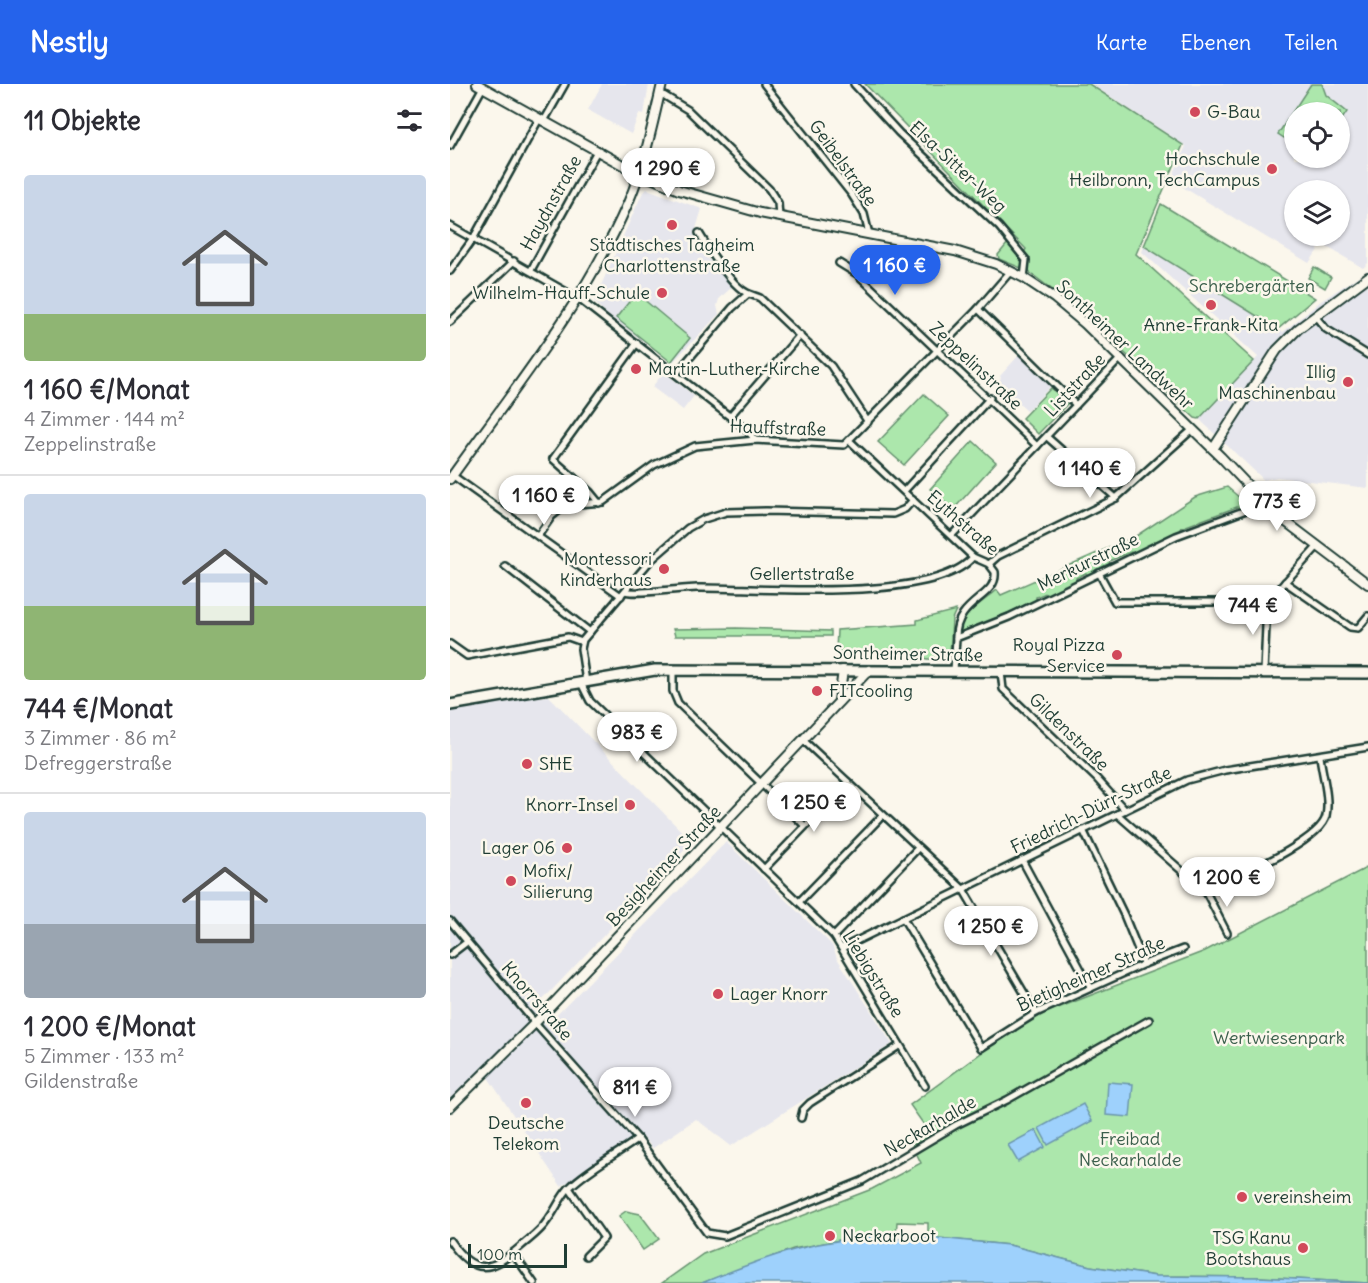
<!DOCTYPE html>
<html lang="de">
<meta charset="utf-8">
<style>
:root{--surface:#fff;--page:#f7f7f7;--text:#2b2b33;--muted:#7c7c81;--line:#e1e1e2;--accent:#2563eb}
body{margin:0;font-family:Delius,sans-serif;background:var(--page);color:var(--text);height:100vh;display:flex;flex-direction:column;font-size:22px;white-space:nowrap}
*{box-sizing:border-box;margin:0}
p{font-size:20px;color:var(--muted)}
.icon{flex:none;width:33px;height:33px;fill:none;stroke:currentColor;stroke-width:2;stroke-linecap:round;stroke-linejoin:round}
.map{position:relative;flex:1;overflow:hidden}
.drawer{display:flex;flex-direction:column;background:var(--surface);width:450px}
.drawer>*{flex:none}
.fabs{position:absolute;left:834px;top:18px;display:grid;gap:12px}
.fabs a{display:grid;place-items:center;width:66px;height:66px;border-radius:50%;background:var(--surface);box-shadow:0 2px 4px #0004;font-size:30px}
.scale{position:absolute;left:18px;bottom:15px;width:99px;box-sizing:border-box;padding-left:6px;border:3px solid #1f3d34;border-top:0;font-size:16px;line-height:21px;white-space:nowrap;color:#1f3d34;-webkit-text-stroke:4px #fbf7ec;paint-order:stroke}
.price{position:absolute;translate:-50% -51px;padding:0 14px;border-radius:21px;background:#fff;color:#222;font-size:20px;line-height:39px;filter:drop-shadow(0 2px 3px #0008)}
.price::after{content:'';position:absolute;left:50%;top:36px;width:18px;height:14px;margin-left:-9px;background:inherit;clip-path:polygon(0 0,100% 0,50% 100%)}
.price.selected{background:var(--accent);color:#fff}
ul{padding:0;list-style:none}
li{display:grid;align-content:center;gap:12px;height:318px;padding:0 24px}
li+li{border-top:2px solid var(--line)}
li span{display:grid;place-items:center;height:186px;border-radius:6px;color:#555}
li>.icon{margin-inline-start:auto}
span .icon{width:108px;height:108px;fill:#fffc;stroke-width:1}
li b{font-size:26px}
h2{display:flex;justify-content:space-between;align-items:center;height:72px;padding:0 24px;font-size:26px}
header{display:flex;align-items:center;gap:36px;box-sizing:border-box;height:84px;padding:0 30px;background:var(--accent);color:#fff}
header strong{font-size:28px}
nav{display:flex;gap:33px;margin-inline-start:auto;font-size:21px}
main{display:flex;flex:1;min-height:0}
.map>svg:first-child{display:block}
.built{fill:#e6e6ed;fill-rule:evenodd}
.green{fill:#ace7ac;stroke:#669270;stroke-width:1.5}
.water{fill:#9ed1fc;stroke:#6b96ac;stroke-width:1.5}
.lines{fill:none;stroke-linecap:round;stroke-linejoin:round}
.street-casing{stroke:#1f3d34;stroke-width:10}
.secondary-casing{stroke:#1f3d34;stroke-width:12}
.primary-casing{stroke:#1f3d34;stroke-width:14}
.street{stroke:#fbf7ec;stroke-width:5}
.secondary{stroke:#fbf7ec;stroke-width:8}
.primary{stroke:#fbf7ec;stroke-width:9}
.poi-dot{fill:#d1495b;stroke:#fbf7ec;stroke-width:2}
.labels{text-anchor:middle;stroke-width:5;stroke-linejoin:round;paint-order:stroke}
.poi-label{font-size:18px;fill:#1f3d34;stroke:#fbf7ec;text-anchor:start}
.street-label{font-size:18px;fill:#1f3d34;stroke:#fbf7ec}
.park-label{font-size:18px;fill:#3b5f4c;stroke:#fbf7ec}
</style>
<header>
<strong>Nestly</strong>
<nav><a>Karte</a><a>Ebenen</a><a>Teilen</a></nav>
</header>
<main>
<section class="drawer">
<h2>11 Objekte<svg class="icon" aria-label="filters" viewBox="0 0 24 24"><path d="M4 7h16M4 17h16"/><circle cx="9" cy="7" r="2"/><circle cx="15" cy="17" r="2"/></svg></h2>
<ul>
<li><span style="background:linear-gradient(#c9d6e8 75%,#8fb573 0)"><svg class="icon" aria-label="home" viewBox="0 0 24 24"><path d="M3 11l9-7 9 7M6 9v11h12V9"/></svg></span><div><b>1 160 €/Monat</b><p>4 Zimmer · 144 m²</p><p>Zeppelinstraße</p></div></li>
<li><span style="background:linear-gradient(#c9d6e8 60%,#8fb573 0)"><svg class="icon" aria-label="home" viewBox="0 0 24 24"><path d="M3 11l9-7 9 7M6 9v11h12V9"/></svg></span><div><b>744 €/Monat</b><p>3 Zimmer · 86 m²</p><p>Defreggerstraße</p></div></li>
<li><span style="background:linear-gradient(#c9d6e8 60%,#9aa5b1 0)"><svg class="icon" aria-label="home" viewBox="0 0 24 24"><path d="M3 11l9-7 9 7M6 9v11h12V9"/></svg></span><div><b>1 200 €/Monat</b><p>5 Zimmer · 133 m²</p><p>Gildenstraße</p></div></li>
</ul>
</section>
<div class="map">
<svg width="918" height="1199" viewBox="0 0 918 1199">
<rect width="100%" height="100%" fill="#fbf7ec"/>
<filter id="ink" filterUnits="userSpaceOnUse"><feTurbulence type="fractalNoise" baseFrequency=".0167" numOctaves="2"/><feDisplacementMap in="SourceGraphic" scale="12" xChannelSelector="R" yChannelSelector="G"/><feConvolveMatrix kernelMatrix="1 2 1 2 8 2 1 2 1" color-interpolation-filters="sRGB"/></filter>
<g filter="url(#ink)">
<g class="built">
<polygon points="152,0 199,0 194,31 189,30 181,50 138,26"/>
<path d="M641,0H918V179L913,184L872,160L859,179L721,96L736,62ZM844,28H890V74H844ZM844,106H890V152H844Z"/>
<polygon points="197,105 252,125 244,151 259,176 282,203 269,215 267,222 269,230 222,279 154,228 144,217 192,110"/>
<polygon points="694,162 833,248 871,217 918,186 918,404 827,393 814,396 749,335 808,273 692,168"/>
<polygon points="570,270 602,301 577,327 547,299 551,294 550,292"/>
<polygon points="214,288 244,312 233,326 202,303"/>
<polygon points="99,612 242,758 87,922 79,921 97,941 276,758 382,861 387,874 442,960 281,1062 246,1035 203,1064 193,1053 111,1102 37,992 0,1028 0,622"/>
</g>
<g class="green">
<polygon points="415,0 639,0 733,61 686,170 804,277 749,335 745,334 625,223 579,188 578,175 574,168 576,165"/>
<polygon points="861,0 872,0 876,11 897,28 890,38 890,28 844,28 844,51 834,54 828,50"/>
<polygon points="711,120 852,206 865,214 828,245 694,162"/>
<polygon points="558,159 573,176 571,184 549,175 548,171"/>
<polygon points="864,183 881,193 875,204 858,194"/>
<polygon points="186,209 240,254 221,278 166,234"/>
<polygon points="601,304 618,319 588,350 572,334"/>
<polygon points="474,310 499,332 454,381 428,358"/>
<polygon points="523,357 546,378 503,426 480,405"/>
<path d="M777,403L797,420V424L789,426L787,423L731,444L732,447L682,470L681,468L659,477L660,480L638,492L636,489L626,494L627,497L597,512L596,509L586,513V516L515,549H510C507,532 536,516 547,506L551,511L686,452L745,413Z"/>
<polygon points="506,526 502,535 500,571 494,575 477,575 456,568 386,567 387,546 467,540 467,536"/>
<polygon points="286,544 381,547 381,552 225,552 223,545"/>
<polygon points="918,783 918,1199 809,1193 706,1192 640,1182 559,1161 478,1153 478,1139 447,1138 446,1151 405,1153 343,1165 252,1199 212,1199 253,1170 422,1105 471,1079 462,1060 479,1048 460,1021 549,956 595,929 755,867"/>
<polygon points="176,1127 190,1130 209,1155 193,1166 169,1132"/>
</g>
<g class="water">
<polygon points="658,998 683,1000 680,1033 656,1031"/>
<polygon points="633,1020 642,1037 598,1061 589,1044"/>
<polygon points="586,1046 595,1063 568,1078 558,1061"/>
<path d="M446,1151L447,1155L478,1153L559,1161L640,1182L706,1192L809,1193L918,1199H252C322,1170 369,1154 446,1151Z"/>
</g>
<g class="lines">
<defs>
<g id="street">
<polyline points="314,0 402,111 414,130 419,150"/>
<polyline points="404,0 449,49 549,143 576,176 574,194"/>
<polyline points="210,9 238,26 319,105 328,119 329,133"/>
<polyline points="94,37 115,0"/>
<polyline points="0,62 33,3"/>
<polyline points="0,142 129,215 297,346 305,356"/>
<path d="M249,149C258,164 281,201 297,209C301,211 306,212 310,214L381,282L418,338"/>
<polyline points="389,179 407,190 587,362"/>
<polyline points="81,186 147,67"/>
<polyline points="0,187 23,155 89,35"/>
<polyline points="528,225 626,321"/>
<polyline points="865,232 876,245 918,271"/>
<polyline points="0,238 64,177"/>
<polyline points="226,290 282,224 298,210"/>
<polyline points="280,332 350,251"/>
<polyline points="597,353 666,414"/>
<path d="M401,358L523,473L539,480L545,488C548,514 505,516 506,554"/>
<polyline points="2,391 171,512"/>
<polyline points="454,407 540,314"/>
<polyline points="149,419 140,408 103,375 187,259"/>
<polyline points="502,451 670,275"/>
<polyline points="88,452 102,432 116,421 153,418 204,381 245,362 305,356 394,361 528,225 560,188"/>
<polyline points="539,480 548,472 666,414 743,345"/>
<polyline points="55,482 140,548"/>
<polyline points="649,489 665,518 817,518"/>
<polyline points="835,498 900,543 908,544 918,532"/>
<path d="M175,507C183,511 234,504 247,504C307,503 484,520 523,473"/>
<polyline points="0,560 17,572 118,553 132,558"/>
<polyline points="223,586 223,607 228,619 355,742"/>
<polyline points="504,587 506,554 559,533 726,452 815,419"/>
<polyline points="551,588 553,605 647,695 675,726"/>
<polyline points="814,588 817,518 868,462"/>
<polyline points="136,598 131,565 133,556 200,477 238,444 254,435 276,428 316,427 443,430 455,425 463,416"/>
<polyline points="131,599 140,617 384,852 475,1002"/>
<polyline points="353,656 513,805 586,929"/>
<polyline points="667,730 756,808 777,849"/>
<polyline points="633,746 674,831 694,880"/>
<polyline points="572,776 641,904"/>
<polyline points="314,785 398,698"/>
<path d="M756,808C781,795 871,758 876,732C880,714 872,690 870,672"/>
<polyline points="349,818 433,731"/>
<polyline points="453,834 531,964 586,929 694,880 733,865"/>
<polyline points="0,837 90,945 188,1055 257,1149 275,1152 412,1097 506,1041 557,1016 699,936"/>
<polyline points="384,852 468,764"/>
<polyline points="392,864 737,696 775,686 918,663"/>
<polyline points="0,871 17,858"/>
<polyline points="351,1034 353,1026 360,1019 449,962"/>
<polyline points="119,1104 154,1154 136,1172"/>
<path d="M0,1157C24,1192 41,1188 70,1163C80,1154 90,1148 97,1137C106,1126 110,1113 120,1103C140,1084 166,1071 188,1055"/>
<polyline points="63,1169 84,1199"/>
</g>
<g id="secondary">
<polyline points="27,0 178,84 229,106 310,129 505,167 546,180 574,194 604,214 635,240 771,373 823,428 918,500"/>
<polyline points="763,365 827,266 848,245 918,193"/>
<path d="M0,395C64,305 134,220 178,119C194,82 203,39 212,0"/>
<polyline points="389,617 393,586"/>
<polyline points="0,1023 85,939 419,586"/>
</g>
<polyline id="primary" points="0,621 205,586 918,589"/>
</defs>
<use href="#street" class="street-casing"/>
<use href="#secondary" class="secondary-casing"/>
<use href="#primary" class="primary-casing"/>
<use href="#street" class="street"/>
<use href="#secondary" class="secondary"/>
<use href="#primary" class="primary"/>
</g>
</g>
<g class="poi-dot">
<circle cx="745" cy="28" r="6"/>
<circle cx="822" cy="85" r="6"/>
<circle cx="222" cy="141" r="6"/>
<circle cx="212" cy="209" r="6"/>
<circle cx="761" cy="221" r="6"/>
<circle cx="186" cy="285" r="6"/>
<circle cx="898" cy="298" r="6"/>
<circle cx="214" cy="485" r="6"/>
<circle cx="667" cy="571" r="6"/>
<circle cx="367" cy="607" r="6"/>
<circle cx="77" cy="680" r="6"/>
<circle cx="180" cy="721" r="6"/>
<circle cx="117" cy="764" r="6"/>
<circle cx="61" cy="797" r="6"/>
<circle cx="268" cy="910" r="6"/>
<circle cx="76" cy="1019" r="6"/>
<circle cx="792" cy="1113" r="6"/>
<circle cx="380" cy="1152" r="6"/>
<circle cx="853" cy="1164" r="6"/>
</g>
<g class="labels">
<g class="poi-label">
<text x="757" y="34">G-Bau</text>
<text x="810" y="81" text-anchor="end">Hochschule<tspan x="810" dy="21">Heilbronn, TechCampus</tspan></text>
<text x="222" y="167" text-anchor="middle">Städtisches Tagheim<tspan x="222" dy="21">Charlottenstraße</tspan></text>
<text x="200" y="215" text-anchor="end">Wilhelm-Hauff-Schule</text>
<text x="761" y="247" text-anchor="middle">Anne-Frank-Kita</text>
<text x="198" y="291">Martin-Luther-Kirche</text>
<text x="886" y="294" text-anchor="end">Illig<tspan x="886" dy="21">Maschinenbau</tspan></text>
<text x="202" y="481" text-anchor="end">Montessori<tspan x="202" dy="21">Kinderhaus</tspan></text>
<text x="655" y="567" text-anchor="end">Royal Pizza<tspan x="655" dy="21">Service</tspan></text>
<text x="379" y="613">FITcooling</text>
<text x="89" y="686">SHE</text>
<text x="168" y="727" text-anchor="end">Knorr-Insel</text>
<text x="105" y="770" text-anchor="end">Lager 06</text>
<text x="73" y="793">Mofix/<tspan x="73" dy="21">Silierung</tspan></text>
<text x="280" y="916">Lager Knorr</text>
<text x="76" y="1045" text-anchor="middle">Deutsche<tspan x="76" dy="21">Telekom</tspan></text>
<text x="804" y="1119">vereinsheim</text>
<text x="392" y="1158">Neckarboot</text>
<text x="841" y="1160" text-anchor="end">TSG Kanu<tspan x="841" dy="21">Bootshaus</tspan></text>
</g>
<g class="street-label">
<text transform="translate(393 79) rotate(54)" y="6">Geibelstraße</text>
<text transform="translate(508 83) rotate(43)" y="6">Elsa-Sitter-Weg</text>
<text transform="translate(101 119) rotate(-61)" y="6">Haydnstraße</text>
<text transform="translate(675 261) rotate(43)" y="6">Sontheimer Landwehr</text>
<text transform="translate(526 282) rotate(43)" y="6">Zeppelinstraße</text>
<text transform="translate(625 301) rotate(-47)" y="6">Liststraße</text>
<text transform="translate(328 344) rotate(2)" y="6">Hauffstraße</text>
<text transform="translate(513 439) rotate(41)" y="6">Eythstraße</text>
<text transform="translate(638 478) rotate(-26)" y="6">Merkurstraße</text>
<text x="352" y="496">Gellertstraße</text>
<text transform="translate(458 570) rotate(1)" y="6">Sontheimer Straße</text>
<text transform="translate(619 648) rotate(44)" y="6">Gildenstraße</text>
<text transform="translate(641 726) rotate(-26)" y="6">Friedrich-Dürr-Straße</text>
<text transform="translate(214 782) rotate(-47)" y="6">Besigheimer Straße</text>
<text transform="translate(423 890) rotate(58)" y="6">Liebigstraße</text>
<text transform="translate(641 890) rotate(-24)" y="6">Bietigheimer Straße</text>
<text transform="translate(87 917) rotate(49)" y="6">Knorrstraße</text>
<text transform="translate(480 1042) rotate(-30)" y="6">Neckarhalde</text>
</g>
<g class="park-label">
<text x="802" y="208">Schrebergärten</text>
<text x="829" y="960">Wertwiesenpark</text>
<text x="680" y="1061">Freibad<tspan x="680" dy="21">Neckarhalde</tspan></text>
</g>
</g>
</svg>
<div class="fabs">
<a><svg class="icon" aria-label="locate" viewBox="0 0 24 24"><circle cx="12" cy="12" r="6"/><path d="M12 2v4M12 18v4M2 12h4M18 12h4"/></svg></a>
<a><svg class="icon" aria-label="layers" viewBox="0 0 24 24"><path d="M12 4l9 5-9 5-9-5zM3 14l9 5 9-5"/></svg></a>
</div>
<div class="scale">100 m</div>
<b class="price" style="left:218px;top:115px">1 290 €</b>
<b class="price selected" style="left:445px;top:212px">1 160 €</b>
<b class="price" style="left:640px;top:415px">1 140 €</b>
<b class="price" style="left:94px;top:442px">1 160 €</b>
<b class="price" style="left:827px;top:448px">773 €</b>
<b class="price" style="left:803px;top:552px">744 €</b>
<b class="price" style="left:187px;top:679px">983 €</b>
<b class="price" style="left:364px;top:749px">1 250 €</b>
<b class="price" style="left:777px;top:824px">1 200 €</b>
<b class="price" style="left:541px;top:873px">1 250 €</b>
<b class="price" style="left:185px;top:1034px">811 €</b>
</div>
</main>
